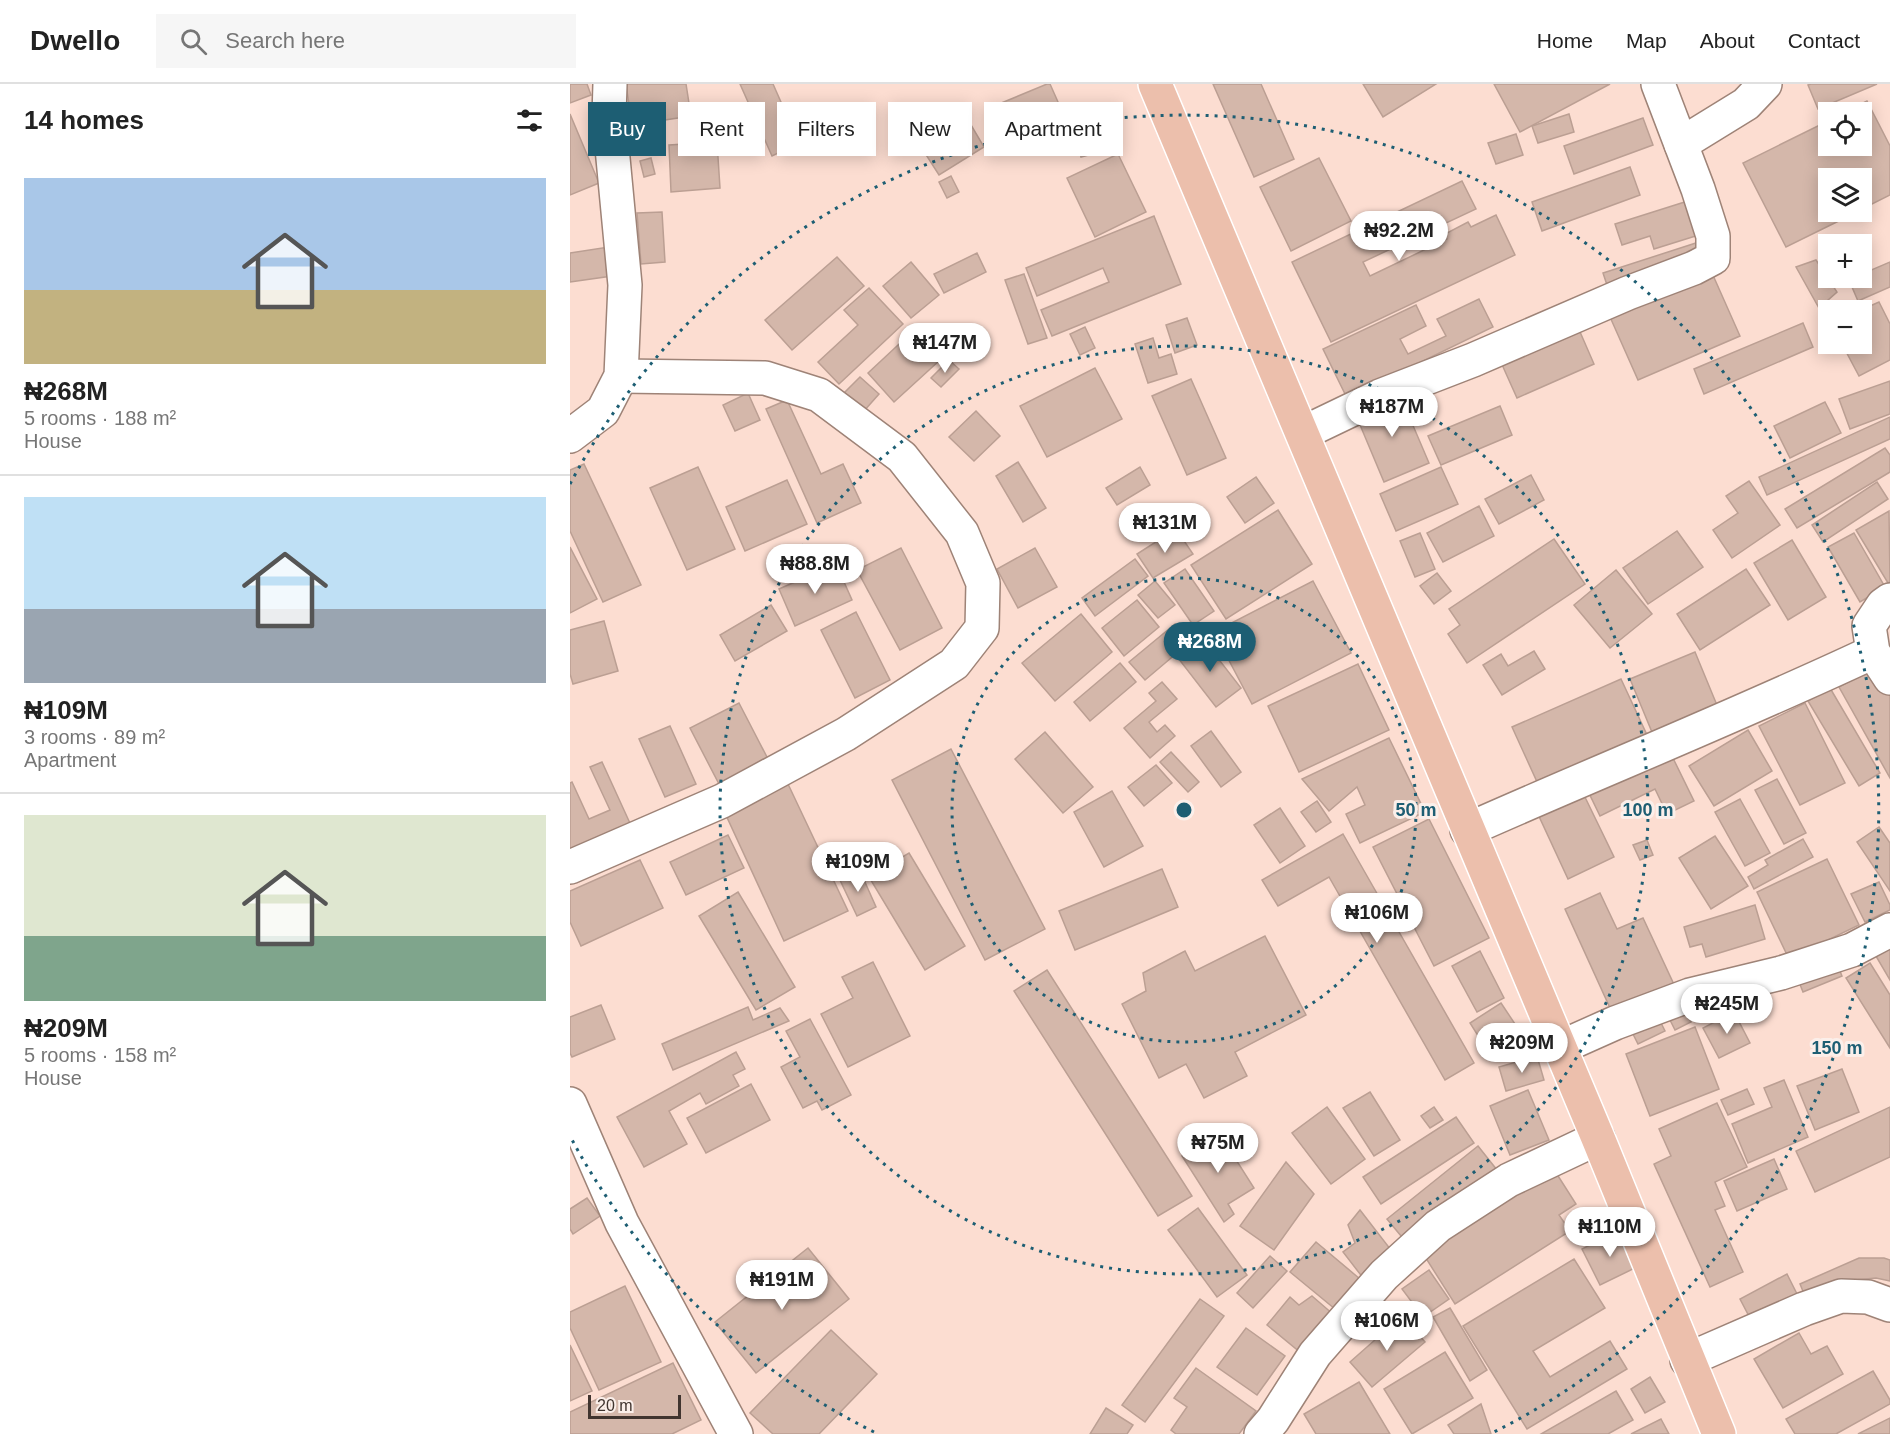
<!DOCTYPE html>
<meta charset="utf-8">
<style>
:root{--surface:#fff;--page:#f6f6f6;--text:#222;--muted:#767676;--line:#e0e0e0;--accent:#1d5e73}
body{margin:0;font-family:Helvetica,sans-serif;background:var(--page);color:var(--text);height:100vh;display:flex;flex-direction:column;font-size:22px;white-space:nowrap}
*{box-sizing:border-box;margin:0}
p{font-size:20px;color:var(--muted)}
.icon{flex:none;width:33px;height:33px;fill:none;stroke:currentColor;stroke-width:2;stroke-linecap:round;stroke-linejoin:round}
.map{position:relative;flex:1;overflow:hidden}
.drawer{display:flex;flex-direction:column;background:var(--surface);width:570px}
.drawer>*{flex:none}
.guide{position:absolute;left:18px;top:18px;width:570px;height:54px;display:flex;gap:12px}
.fabs{position:absolute;left:1248px;top:18px;display:grid;gap:12px}
.fabs a{display:grid;place-items:center;width:54px;height:54px;border-radius:0px;background:var(--surface);box-shadow:0 3px 15px #0003;font-size:30px}
.scale{position:absolute;left:18px;bottom:15px;width:93px;box-sizing:border-box;padding-left:6px;border:3px solid #40342f;border-top:0;font-size:16px;line-height:21px;white-space:nowrap;color:#40342f;-webkit-text-stroke:4px #fbefea;paint-order:stroke}
.price{position:absolute;translate:-50% -51px;padding:0 14px;border-radius:21px;background:#fff;color:#222;font-size:20px;line-height:39px;filter:drop-shadow(0 2px 3px #0008)}
.price::after{content:'';position:absolute;left:50%;top:36px;width:18px;height:14px;margin-left:-9px;background:inherit;clip-path:polygon(0 0,100% 0,50% 100%)}
.price.selected{background:var(--accent);color:#fff}
ul{padding:0;list-style:none}
li{display:grid;align-content:center;gap:12px;height:318px;padding:0 24px}
li+li{border-top:2px solid var(--line)}
li span{display:grid;place-items:center;height:186px;border-radius:0px;color:#555}
li>.icon{margin-inline-start:auto}
span .icon{width:108px;height:108px;fill:#fffc;stroke-width:1}
li b{font-size:26px}
h2{display:flex;justify-content:space-between;align-items:center;height:72px;padding:0 24px;font-size:26px}
.pill{padding:0 21px;border-radius:0px;background:var(--surface);box-shadow:0 3px 15px #0003;font-size:21px;line-height:54px}
.pill.selected{background:var(--accent);color:#fff}
header{display:flex;align-items:center;gap:36px;box-sizing:border-box;height:84px;padding:0 30px;background:var(--surface);border-bottom:2px solid var(--line)}
header strong{font-size:28px}
nav{display:flex;gap:33px;margin-inline-start:auto;font-size:21px}
.search{width:420px;height:54px;background:var(--page);display:flex;align-items:center;gap:15px;box-sizing:border-box;padding:0 21px;border-radius:0px;color:var(--muted);font-size:22px}
main{display:flex;flex:1;min-height:0}
.map>svg:first-child{display:block}
.building{fill:#d4b7aa;stroke:#bb9f93;stroke-width:1.5}
.lines{fill:none;stroke-linecap:round;stroke-linejoin:round}
.minor-casing{stroke:#9e8377;stroke-width:36}
.major-casing{stroke:#fff;stroke-width:36}
.minor{stroke:#fff;stroke-width:33}
.major{stroke:#ecbfac;stroke-width:33}
.ring{fill:none;stroke:#1d5e73;stroke-width:3;stroke-dasharray:3 6}
.centre{fill:#1d5e73;stroke:#fbefea;stroke-width:3}
.ring-label{font-size:18px;text-anchor:middle;font-weight:bold;fill:#1d5e73;stroke:#fbefea;stroke-width:6;stroke-linejoin:round;paint-order:stroke}
</style>
<header>
<strong>Dwello</strong>
<div class="search"><svg class="icon" aria-label="search" viewBox="0 0 24 24"><circle cx="10" cy="10" r="6"/><path d="M15 15l6 6"/></svg>Search here</div>
<nav><a>Home</a><a>Map</a><a>About</a><a>Contact</a></nav>
</header>
<main>
<section class="drawer">
<h2>14 homes<svg class="icon" aria-label="filters" viewBox="0 0 24 24"><path d="M4 7h16M4 17h16"/><circle cx="9" cy="7" r="2"/><circle cx="15" cy="17" r="2"/></svg></h2>
<ul>
<li><span style="background:linear-gradient(#a9c7e8 60%,#c2b280 0)"><svg class="icon" aria-label="home" viewBox="0 0 24 24"><path d="M3 11l9-7 9 7M6 9v11h12V9"/></svg></span><div><b>₦268M</b><p>5 rooms · 188 m²</p><p>House</p></div></li>
<li><span style="background:linear-gradient(#bfe0f5 60%,#9aa5b1 0)"><svg class="icon" aria-label="home" viewBox="0 0 24 24"><path d="M3 11l9-7 9 7M6 9v11h12V9"/></svg></span><div><b>₦109M</b><p>3 rooms · 89 m²</p><p>Apartment</p></div></li>
<li><span style="background:linear-gradient(#dfe7d0 65%,#7fa58c 0)"><svg class="icon" aria-label="home" viewBox="0 0 24 24"><path d="M3 11l9-7 9 7M6 9v11h12V9"/></svg></span><div><b>₦209M</b><p>5 rooms · 158 m²</p><p>House</p></div></li>
</ul>
</section>
<div class="map">
<svg width="1320" height="1350" viewBox="0 0 1320 1350">
<rect width="100%" height="100%" fill="#fcddd1"/>
<g class="building">
<polygon points="0,0 17,0 21,11 0,19"/>
<polygon points="56,0 116,0 121,32 62,41"/>
<polygon points="170,0 203,0 229,59 202,72"/>
<polygon points="477,0 480,0 492,27 442,48 429,20"/>
<polygon points="643,0 691,0 724,75 684,93"/>
<polygon points="793,0 866,0 813,33"/>
<polygon points="924,0 1040,0 950,48"/>
<polygon points="1241,0 1307,0 1248,25 1238,1"/>
<polygon points="1297,17 1320,62 1320,111 1292,125 1292,94 1258,94 1258,128 1287,128 1216,163 1173,79 1258,37 1258,62 1292,62 1292,28 1275,28"/>
<polygon points="391,24 414,63 369,91 344,52"/>
<polygon points="0,30 29,99 0,111"/>
<polygon points="999,30 1004,48 968,59 962,42"/>
<polygon points="533,34 541,65 511,73 503,41"/>
<polygon points="1073,34 1083,61 1004,90 994,62"/>
<polygon points="946,50 953,71 926,80 918,59"/>
<polygon points="147,58 150,104 101,108 99,61"/>
<polygon points="548,70 576,128 525,153 497,94"/>
<polygon points="81,74 85,90 74,93 70,77"/>
<polygon points="749,74 781,137 721,167 690,103"/>
<polygon points="1060,83 1070,111 972,147 962,118"/>
<polygon points="381,92 389,108 377,114 369,98"/>
<polygon points="892,97 906,125 793,178 800,192 877,155 875,150 898,138 901,143 926,131 945,171 761,258 722,178"/>
<polygon points="1121,116 1132,150 1084,165 1080,152 1052,161 1045,140"/>
<polygon points="92,128 95,178 71,180 67,129"/>
<polygon points="584,132 611,200 482,252 471,226 539,198 533,184 467,212 456,184"/>
<polygon points="1132,157 1136,173 1038,204 1033,189"/>
<polygon points="45,162 49,191 0,198 0,169"/>
<polygon points="407,169 416,188 374,209 364,190"/>
<polygon points="267,173 294,202 222,266 195,236"/>
<polygon points="1246,176 1267,208 1249,224 1226,183"/>
<polygon points="341,178 369,211 341,234 313,202"/>
<polygon points="1320,178 1320,203 1288,217 1279,196 1292,194 1292,190"/>
<polygon points="1142,189 1170,252 1068,296 1040,233"/>
<polygon points="454,190 477,254 458,260 435,196"/>
<polygon points="299,204 333,240 269,300 248,278 288,241 274,226"/>
<polygon points="909,215 923,243 777,314 753,265 846,221 856,242 830,255 838,270 876,252 867,235"/>
<polygon points="1309,218 1320,240 1320,276 1289,292 1272,260 1292,260 1291,226"/>
<polygon points="617,234 627,261 605,269 596,241"/>
<polygon points="1233,239 1243,263 1134,310 1124,285"/>
<polygon points="1007,241 1024,280 947,314 929,274"/>
<polygon points="515,243 525,264 510,271 500,250"/>
<polygon points="342,248 370,276 324,318 298,289"/>
<polygon points="583,254 589,274 601,270 607,290 578,299 565,260"/>
<polygon points="379,276 389,285 371,303 361,294"/>
<polygon points="525,284 552,335 477,373 450,322"/>
<polygon points="290,293 309,310 294,327 274,309"/>
<polygon points="621,295 656,374 617,391 582,312"/>
<polygon points="1320,297 1320,330 1280,345 1269,315"/>
<polygon points="178,309 190,336 165,347 153,321"/>
<polygon points="830,311 859,379 814,398 785,329"/>
<polygon points="217,316 251,390 273,380 291,419 247,439 196,325"/>
<polygon points="1255,318 1271,349 1220,374 1204,342"/>
<polygon points="930,322 942,351 871,381 858,352"/>
<polygon points="406,327 430,352 404,377 379,353"/>
<polygon points="1320,333 1320,355 1197,411 1189,393"/>
<polygon points="1315,364 1320,371 1320,388 1227,444 1215,425"/>
<polygon points="448,378 476,424 453,438 426,392"/>
<polygon points="14,380 71,501 33,518 0,447 0,386"/>
<polygon points="128,383 165,465 117,486 80,404"/>
<polygon points="570,383 580,401 547,421 536,404"/>
<polygon points="871,383 888,420 826,447 810,410"/>
<polygon points="961,391 974,416 929,440 915,415"/>
<polygon points="686,393 704,419 675,439 657,413"/>
<polygon points="217,396 237,440 175,467 156,423"/>
<polygon points="1179,397 1210,441 1162,474 1143,446 1168,429 1156,412"/>
<polygon points="1307,398 1318,415 1253,458 1242,441"/>
<polygon points="909,422 924,452 873,478 857,449"/>
<polygon points="708,426 742,480 656,535 621,481"/>
<polygon points="1319,427 1320,498 1318,499 1286,446"/>
<polygon points="606,445 623,470 583,494 567,470"/>
<polygon points="1107,447 1133,483 1078,520 1053,484"/>
<polygon points="850,449 865,485 845,493 830,457"/>
<polygon points="1284,449 1315,503 1290,518 1258,463"/>
<polygon points="984,455 1015,500 897,579 878,550 890,541 879,525"/>
<polygon points="1222,456 1256,513 1218,536 1184,479"/>
<polygon points="0,463 27,515 0,529"/>
<polygon points="331,464 372,544 330,566 287,486"/>
<polygon points="465,464 487,503 448,524 427,485"/>
<polygon points="565,475 578,492 525,532 512,514"/>
<polygon points="266,480 282,516 225,542 209,505"/>
<polygon points="615,485 644,527 623,541 594,499"/>
<polygon points="1176,485 1200,521 1130,566 1107,530"/>
<polygon points="1046,486 1082,530 1040,564 1004,521"/>
<polygon points="867,489 881,507 864,520 850,502"/>
<polygon points="585,497 605,521 588,534 568,511"/>
<polygon points="743,497 781,569 682,620 644,548"/>
<polygon points="567,516 589,543 554,572 532,544"/>
<polygon points="201,521 217,547 165,577 150,551"/>
<polygon points="286,528 320,596 285,614 251,546"/>
<polygon points="511,530 542,568 485,617 452,579"/>
<polygon points="34,537 48,587 3,600 0,590 0,546"/>
<polygon points="605,540 620,558 575,596 559,578"/>
<polygon points="633,555 671,604 646,623 608,574"/>
<polygon points="964,567 975,585 932,611 913,581 931,570 938,582"/>
<polygon points="1125,568 1149,626 1084,653 1060,595"/>
<polygon points="550,579 566,598 520,637 504,618"/>
<polygon points="788,580 819,646 729,688 698,622"/>
<polygon points="1309,581 1320,601 1320,694 1269,603"/>
<polygon points="1051,595 1077,651 968,700 942,643"/>
<polygon points="592,598 607,615 579,638 587,648 595,641 605,652 580,674 554,644 586,617 579,609"/>
<polygon points="1260,604 1310,689 1289,702 1238,617"/>
<polygon points="169,619 199,677 150,702 120,644"/>
<polygon points="1235,619 1275,699 1230,721 1189,642"/>
<polygon points="100,642 126,700 95,713 69,655"/>
<polygon points="1178,646 1202,687 1144,722 1119,682"/>
<polygon points="641,647 671,688 651,703 621,662"/>
<polygon points="475,648 523,703 493,729 445,675"/>
<polygon points="819,654 855,728 790,759 776,730 795,721 787,703 759,727 732,695"/>
<polygon points="381,665 475,845 415,876 322,696"/>
<polygon points="1099,666 1124,717 1097,730 1085,705 1030,732 1017,705"/>
<polygon points="601,668 629,698 618,708 590,678"/>
<polygon points="32,678 64,748 0,770 0,699 2,698 19,735 40,726 20,683"/>
<polygon points="586,681 602,699 574,722 558,703"/>
<polygon points="1207,695 1236,749 1214,760 1185,706"/>
<polygon points="218,700 278,827 214,857 155,729"/>
<polygon points="542,707 573,762 534,783 504,728"/>
<polygon points="1012,707 1044,773 998,795 967,728"/>
<polygon points="1170,715 1200,769 1175,782 1145,728"/>
<polygon points="747,717 761,738 746,748 731,728"/>
<polygon points="710,724 735,762 710,779 684,741"/>
<polygon points="859,735 919,854 864,882 803,763"/>
<polygon points="1309,743 1320,759 1320,807 1287,758"/>
<polygon points="773,750 904,979 875,996 759,793 708,822 692,796"/>
<polygon points="158,751 174,784 116,811 100,778"/>
<polygon points="1145,752 1178,802 1141,825 1109,774"/>
<polygon points="1233,755 1243,773 1184,805 1178,793 1198,781 1195,776"/>
<polygon points="1077,756 1083,771 1070,776 1063,761"/>
<polygon points="339,769 395,862 355,886 299,793"/>
<polygon points="1257,775 1289,841 1219,875 1187,808"/>
<polygon points="70,776 93,824 11,862 0,838 0,807"/>
<polygon points="592,785 608,823 505,866 489,827"/>
<polygon points="290,787 306,823 287,832 270,796"/>
<polygon points="1309,798 1320,821 1320,826 1295,838 1281,810"/>
<polygon points="168,808 225,903 186,926 129,832"/>
<polygon points="1030,809 1047,845 1073,834 1107,907 1045,935 995,825"/>
<polygon points="1185,821 1195,855 1136,873 1132,860 1120,863 1114,843"/>
<polygon points="695,852 736,931 665,968 677,992 634,1014 616,980 589,994 552,920 576,907 573,889 615,867 625,887"/>
<polygon points="1320,858 1320,896 1303,867"/>
<polygon points="910,867 934,914 907,928 882,882"/>
<polygon points="1266,877 1272,892 1233,908 1227,893"/>
<polygon points="303,878 340,952 278,983 251,930 283,914 272,893"/>
<polygon points="1300,879 1320,911 1320,964 1276,894"/>
<polygon points="477,886 622,1112 588,1132 444,907"/>
<polygon points="931,919 949,946 917,966 900,939"/>
<polygon points="31,921 45,955 2,973 0,969 0,933"/>
<polygon points="1113,922 1121,938 1105,946 1097,930"/>
<polygon points="178,923 183,936 210,924 219,937 103,986 92,960"/>
<polygon points="1164,928 1180,959 1149,974 1133,944"/>
<polygon points="240,935 281,1011 252,1026 247,1017 233,1024 211,983 230,973 216,947"/>
<polygon points="1089,935 1095,947 1068,960 1062,948"/>
<polygon points="1125,943 1149,1005 1080,1032 1056,970"/>
<polygon points="949,953 958,964 943,976 934,964"/>
<polygon points="166,968 175,985 163,991 169,1002 136,1020 130,1009 99,1027 117,1060 74,1083 47,1033"/>
<polygon points="967,972 974,996 936,1007 929,983"/>
<polygon points="1272,985 1289,1028 1245,1046 1227,1002"/>
<polygon points="1214,996 1238,1053 1178,1079 1162,1040 1202,1023 1194,1004"/>
<polygon points="181,1000 200,1036 136,1069 117,1034"/>
<polygon points="1177,1005 1184,1020 1158,1031 1151,1016"/>
<polygon points="958,1006 979,1056 940,1071 920,1022"/>
<polygon points="800,1008 830,1056 804,1072 773,1024"/>
<polygon points="1147,1019 1177,1083 1145,1098 1155,1122 1145,1126 1173,1188 1140,1203 1084,1080 1101,1072 1089,1045"/>
<polygon points="757,1023 795,1075 761,1100 722,1049"/>
<polygon points="864,1023 873,1036 860,1044 851,1032"/>
<polygon points="1320,1023 1320,1073 1245,1108 1226,1067"/>
<polygon points="886,1033 904,1059 811,1120 793,1093"/>
<polygon points="649,1049 684,1104 658,1120 664,1130 654,1138 612,1072"/>
<polygon points="908,1062 927,1086 836,1158 817,1135"/>
<polygon points="1204,1075 1217,1105 1167,1127 1154,1097"/>
<polygon points="716,1078 744,1110 704,1166 670,1142"/>
<polygon points="983,1084 1006,1120 989,1131 1000,1147 885,1220 852,1168"/>
<polygon points="17,1114 30,1132 3,1150 0,1145 0,1125"/>
<polygon points="628,1124 677,1191 647,1213 598,1146"/>
<polygon points="790,1126 828,1175 797,1199 773,1168 785,1159 778,1141"/>
<polygon points="1049,1146 1067,1183 1030,1201 1012,1165"/>
<polygon points="746,1158 790,1195 765,1225 720,1188"/>
<polygon points="238,1164 279,1215 186,1289 145,1238"/>
<polygon points="700,1172 717,1187 683,1224 667,1209"/>
<polygon points="1289,1174 1314,1174 1320,1176 1320,1197 1306,1194 1285,1196 1237,1217 1230,1200"/>
<polygon points="1004,1175 1035,1224 963,1267 980,1293 1040,1257 1057,1285 957,1345 893,1242"/>
<polygon points="859,1186 879,1215 853,1233 832,1205"/>
<polygon points="1217,1190 1228,1212 1181,1236 1170,1215"/>
<polygon points="55,1202 91,1278 29,1306 0,1244 0,1228"/>
<polygon points="742,1212 764,1231 731,1269 697,1241 720,1213 729,1221"/>
<polygon points="630,1215 654,1232 575,1338 552,1321"/>
<polygon points="812,1218 822,1225 809,1243 800,1236"/>
<polygon points="880,1224 917,1286 900,1297 863,1233"/>
<polygon points="832,1232 855,1258 802,1303 780,1278"/>
<polygon points="676,1244 715,1272 687,1311 647,1283"/>
<polygon points="261,1246 307,1290 249,1350 203,1350 180,1329"/>
<polygon points="1229,1249 1241,1270 1257,1262 1273,1290 1213,1324 1184,1275"/>
<polygon points="0,1261 22,1307 0,1317"/>
<polygon points="875,1268 903,1314 842,1350 814,1305"/>
<polygon points="103,1279 131,1336 102,1350 0,1350 0,1328"/>
<polygon points="626,1284 686,1327 669,1350 606,1350 601,1346 617,1323 604,1314"/>
<polygon points="1303,1287 1320,1316 1320,1320 1266,1350 1225,1350 1216,1335"/>
<polygon points="1080,1293 1095,1318 1075,1329 1061,1305"/>
<polygon points="789,1298 820,1350 746,1350 734,1330"/>
<polygon points="1046,1307 1063,1336 1038,1350 971,1350"/>
<polygon points="911,1320 921,1350 884,1350 878,1341"/>
<polygon points="536,1324 563,1341 557,1350 520,1350"/>
<polygon points="1320,1334 1320,1350 1288,1350"/>
<polygon points="1091,1335 1099,1350 1061,1350"/>
</g>
<g class="lines">
<defs>
<g id="minor">
<polyline points="1111,60 1176,20 1195,0"/>
<polyline points="733,349 810,312 903,276 1058,209 1124,184 1143,174 1143,152 1128,105 1088,0"/>
<polyline points="0,352 33,327 51,292 55,201 39,32 40,0"/>
<polyline points="1320,516 1313,521 1299,542 1303,568 1320,594"/>
<path d="M897,746C1032,686 1169,631 1303,568"/>
<polyline points="0,783 152,717 276,650 384,580 412,544 413,499 392,449 332,373 249,311 195,294 51,292"/>
<polyline points="989,964 1045,939 1120,911 1211,889 1282,866 1320,846"/>
<polyline points="0,1020 52,1139 166,1350"/>
<polyline points="1117,1276 1234,1225 1271,1212 1298,1213 1320,1221"/>
<polyline points="691,1350 703,1336 745,1270 814,1191 868,1142 939,1096 1028,1054"/>
</g>
<polyline id="major" points="585,0 1028,1054 1149,1350"/>
</defs>
<use href="#minor" class="minor-casing"/>
<use href="#major" class="major-casing"/>
<use href="#minor" class="minor"/>
<use href="#major" class="major"/>
</g>
<g class="ring">
<circle cx="614" cy="726" r="232"/>
<circle cx="614" cy="726" r="464"/>
<path d="M304 1348A695 695 0 0 1 0 1052M0 400A695 695 0 1 1 924 1348"/>
</g>
<circle cx="614" cy="726" r="9" class="centre"/>
<g class="ring-label">
<text x="846" y="732">50 m</text>
<text x="1078" y="732">100 m</text>
<text x="1267" y="970">150 m</text>
</g>
</svg>
<div class="fabs">
<a><svg class="icon" aria-label="locate" viewBox="0 0 24 24"><circle cx="12" cy="12" r="6"/><path d="M12 2v4M12 18v4M2 12h4M18 12h4"/></svg></a>
<a><svg class="icon" aria-label="layers" viewBox="0 0 24 24"><path d="M12 4l9 5-9 5-9-5zM3 14l9 5 9-5"/></svg></a>
<a>+</a>
<a>−</a>
</div>
<div class="scale">20 m</div>
<b class="price" style="left:829px;top:178px">₦92.2M</b>
<b class="price" style="left:375px;top:290px">₦147M</b>
<b class="price" style="left:822px;top:354px">₦187M</b>
<b class="price" style="left:595px;top:470px">₦131M</b>
<b class="price" style="left:245px;top:511px">₦88.8M</b>
<b class="price selected" style="left:640px;top:589px">₦268M</b>
<b class="price" style="left:288px;top:809px">₦109M</b>
<b class="price" style="left:807px;top:860px">₦106M</b>
<b class="price" style="left:1157px;top:951px">₦245M</b>
<b class="price" style="left:952px;top:990px">₦209M</b>
<b class="price" style="left:648px;top:1090px">₦75M</b>
<b class="price" style="left:1040px;top:1174px">₦110M</b>
<b class="price" style="left:212px;top:1227px">₦191M</b>
<b class="price" style="left:817px;top:1268px">₦106M</b>
<div class="guide">
<a class="pill selected">Buy</a>
<a class="pill">Rent</a>
<a class="pill">Filters</a>
<a class="pill">New</a>
<a class="pill">Apartment</a>
</div>
</div>
</main>
